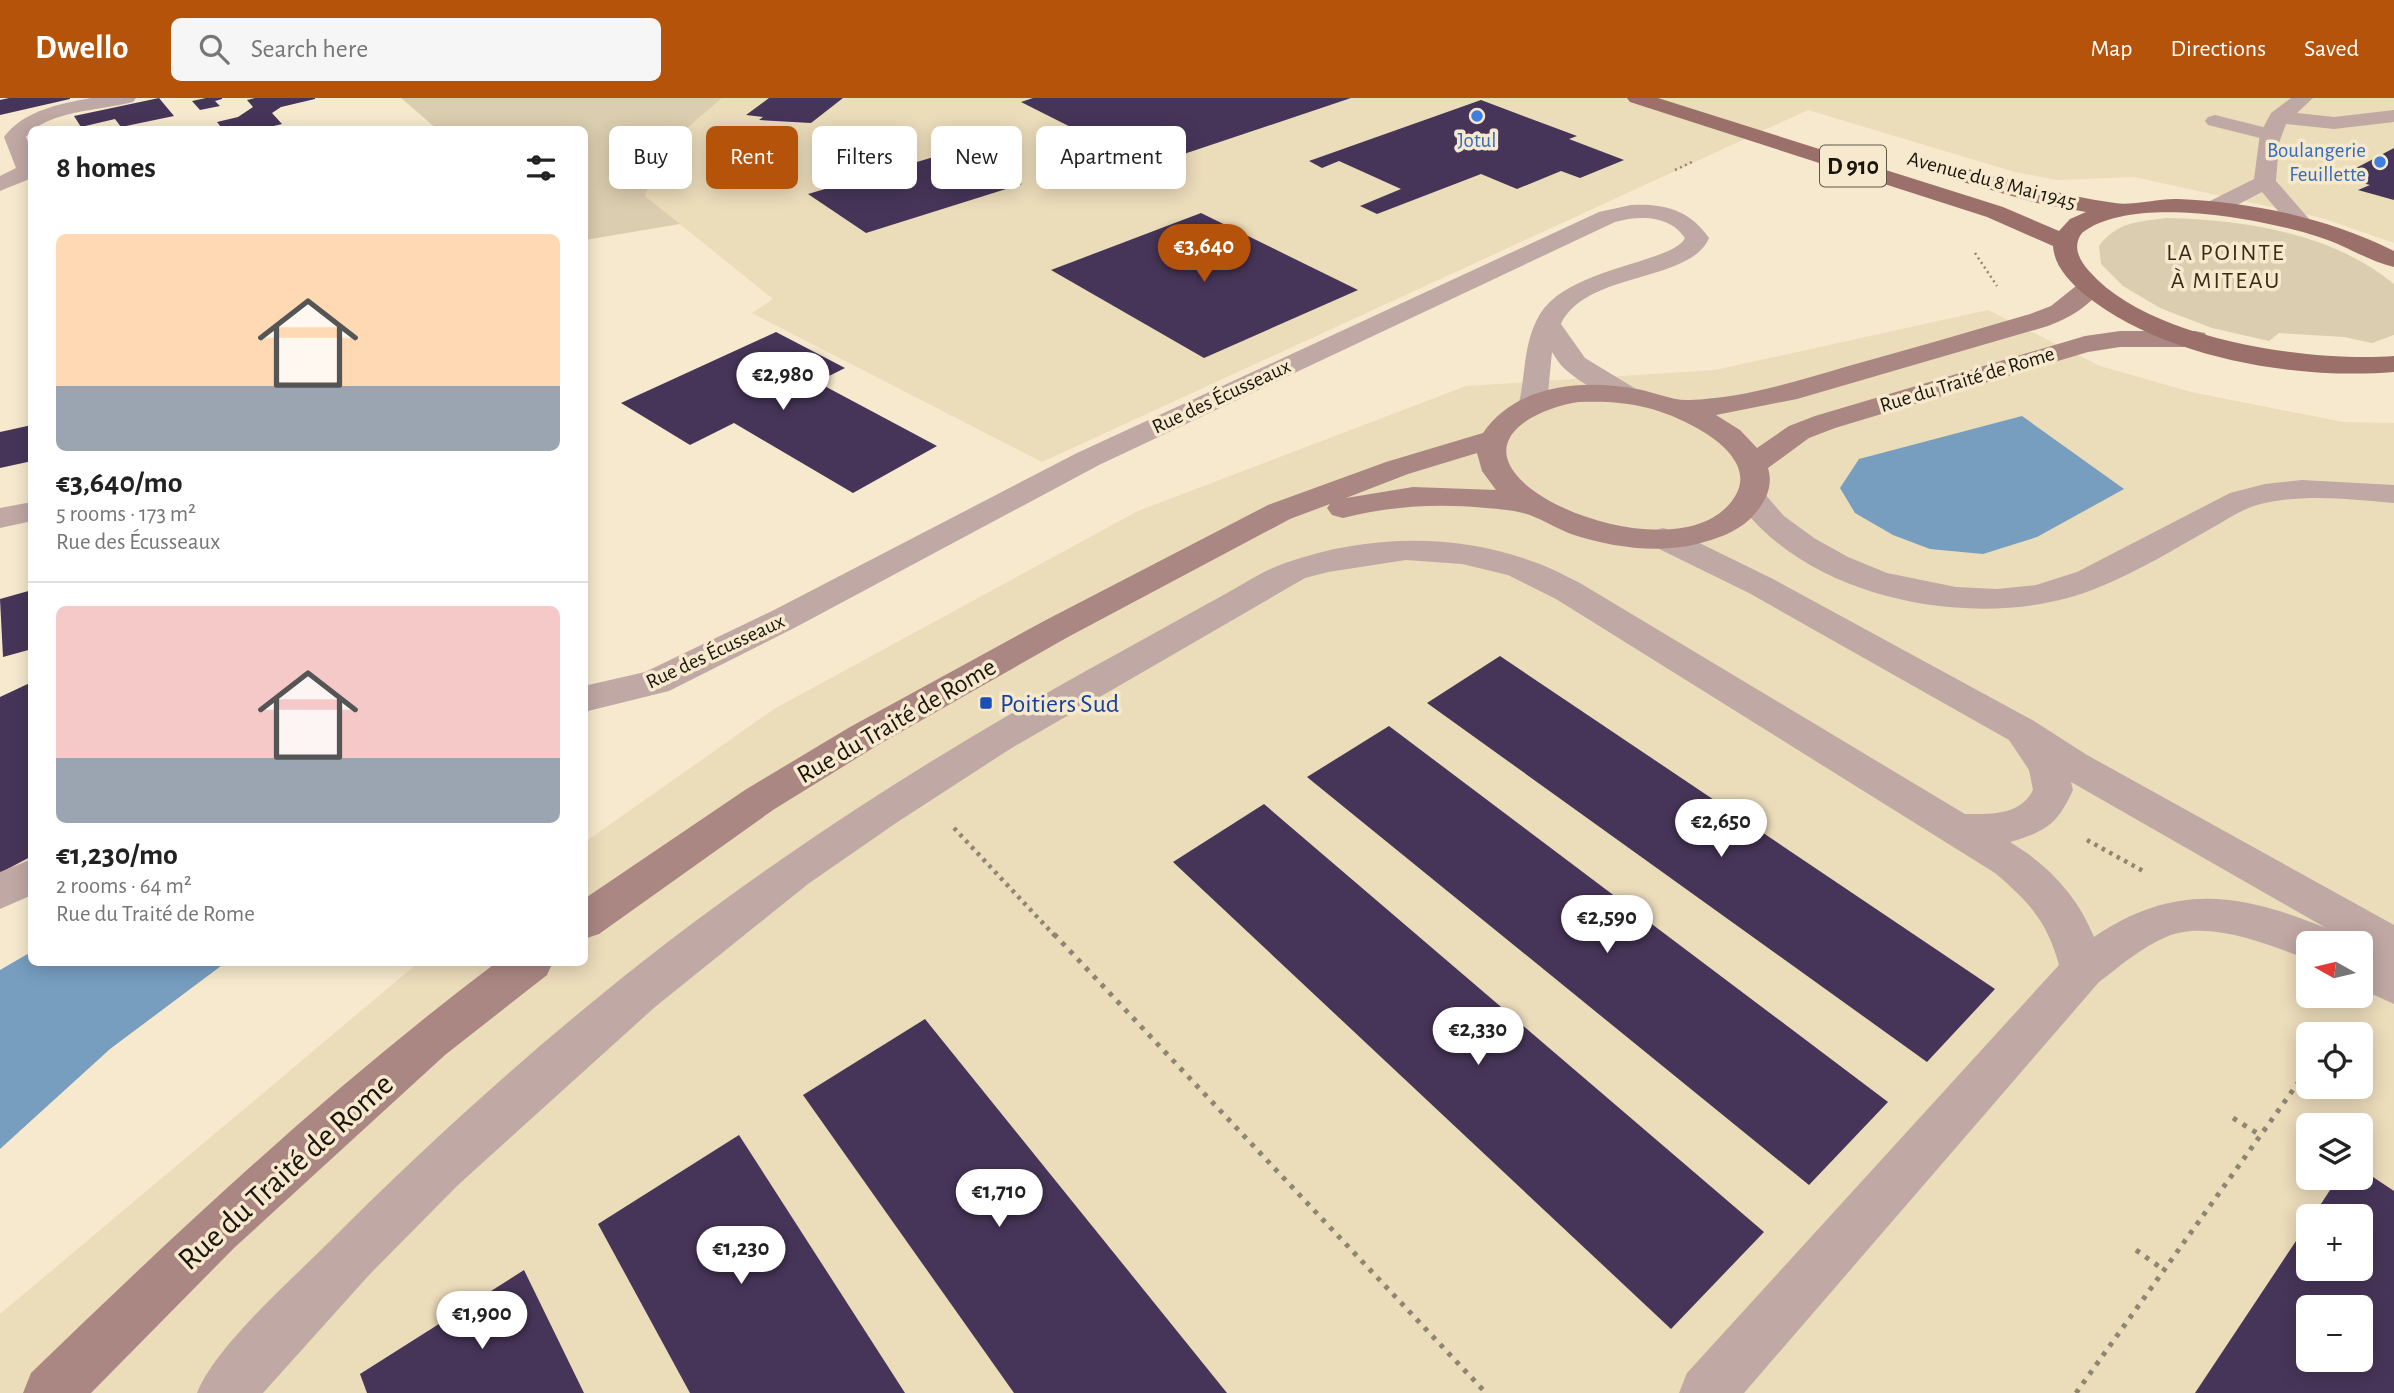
<!DOCTYPE html>
<meta charset="utf-8">
<style>
:root{--surface:#fff;--page:#f6f6f6;--text:#222;--muted:#767676;--line:#e0e0e0;--accent:#b45309}
body{margin:0;font-family:"Alegreya Sans",sans-serif;background:var(--page);color:var(--text);height:100vh;display:flex;flex-direction:column;font-size:26px;white-space:nowrap}
*{box-sizing:border-box;margin:0}
p{font-size:23px;color:var(--muted)}
.icon{flex:none;width:38px;height:38px;fill:none;stroke:currentColor;stroke-width:2;stroke-linecap:round;stroke-linejoin:round}
.map{position:relative;flex:1;overflow:hidden}
.details{position:absolute;left:28px;top:28px;width:560px;height:840px;display:flex;flex-direction:column;background:var(--surface);border-radius:10px;box-shadow:0 4px 18px #0003}
.details>*{flex:none}
.top-card{position:absolute;left:609px;top:28px;width:665px;height:63px;display:flex;gap:14px}
.needle{width:46px;rotate:278deg}
.fabs{position:absolute;left:2296px;top:833px;display:grid;gap:14px}
.fabs a{display:grid;place-items:center;width:77px;height:77px;border-radius:10px;background:var(--surface);box-shadow:0 4px 18px #0003;font-size:35px}
.price{position:absolute;translate:-50% -60px;padding:0 16px;border-radius:24px;background:#fff;color:#222;font-size:23px;line-height:46px;filter:drop-shadow(0 2px 4px #0008)}
.price::after{content:'';position:absolute;left:50%;top:42px;width:21px;height:16px;margin-left:-10px;background:inherit;clip-path:polygon(0 0,100% 0,50% 100%)}
.price.active{background:var(--accent);color:#fff}
ul{padding:0;list-style:none}
li{display:grid;align-content:center;gap:14px;height:371px;padding:0 28px}
li+li{border-top:2px solid var(--line)}
li span{display:grid;place-items:center;height:217px;border-radius:10px;color:#555}
li>.icon{margin-inline-start:auto}
span .icon{width:126px;height:126px;fill:#fffc;stroke-width:1}
li b{font-size:30px}
h2{display:flex;justify-content:space-between;align-items:center;height:84px;padding:0 28px;font-size:30px}
.chip{padding:0 24px;border-radius:10px;background:var(--surface);box-shadow:0 4px 18px #0003;font-size:24px;line-height:63px}
.chip.active{background:var(--accent);color:#fff}
header{display:flex;align-items:center;gap:42px;box-sizing:border-box;height:98px;padding:0 35px;background:var(--accent);color:#fff}
header strong{font-size:33px}
nav{display:flex;gap:38px;margin-inline-start:auto;font-size:24px}
.search{width:490px;height:63px;background:var(--page);display:flex;align-items:center;gap:18px;box-sizing:border-box;padding:0 24px;border-radius:10px;color:var(--muted);font-size:26px}
.map>svg:first-child{display:block}
.built{fill:#ebdcba;fill-rule:evenodd}
.green{fill:#dbcdaf}
.water{fill:#779ebf}
.building{fill:#473559;fill-rule:evenodd}
.lines{fill:none;stroke-linecap:round;stroke-linejoin:round}
.path-far2{stroke:#8e8573;stroke-width:2.5;stroke-dasharray:2 3.5;stroke-linecap:butt}
.path-far1{stroke:#8e8573;stroke-width:4.5;stroke-dasharray:3.5 5;stroke-linecap:butt}
.path{stroke:#8e8573;stroke-width:5;stroke-dasharray:4.5 7;stroke-linecap:butt}
.lane{fill:#c0a8a4;fill-rule:evenodd}
.street{fill:#c0a8a4;fill-rule:evenodd}
.secondary{fill:#ab8783;fill-rule:evenodd}
.primary{fill:#9b706b;fill-rule:evenodd}
.shop-dot{fill:#3f7fe0;stroke:#f6e9ce;stroke-width:2.5}
.transit-dot{fill:#1a4fb4;stroke:#f6e9ce;stroke-width:2.5}
.labels{text-anchor:middle;stroke-width:7;stroke-linejoin:round;paint-order:stroke}
.far-shop-label{font-size:21px;fill:#366cbe;stroke:#f6e9ce}
.far-street-label{font-size:21px;fill:#1b160d;stroke:#f6e9ce}
.shield{fill:#f6e9ce;stroke:#5d5547;stroke-width:2}
.shield-label{font-size:24px;font-weight:bold;fill:#1b160d}
.far-quarter-label{font-size:24px;letter-spacing:2px;fill:#372d17;stroke:#f6e9ce}
.transit-label{font-size:26px;fill:#164399;stroke:#f6e9ce;text-anchor:start}
.street-label{font-size:26px;fill:#1b160d;stroke:#f6e9ce}
.near-street-label{font-size:32px;fill:#1b160d;stroke:#f6e9ce}
</style>
<header>
<strong>Dwello</strong>
<div class="search"><svg class="icon" aria-label="search" viewBox="0 0 24 24"><circle cx="10" cy="10" r="6"/><path d="M15 15l6 6"/></svg>Search here</div>
<nav><a>Map</a><a>Directions</a><a>Saved</a></nav>
</header>
<div class="map">
<svg width="2394" height="1295" viewBox="0 0 2394 1295">
<rect width="100%" height="100%" fill="#f6e9ce"/>
<g class="built">
<polygon points="722,0 2394,0 2394,145 2322,120 2134,79 2057,82 2015,74 1808,12 1042,364 752,215 773,201 645,98 663,51"/>
<path d="M1988,212L2100,268L2191,294L2343,324L2394,325V1295H0V1216L418,865L584,864L585,744L774,611L1138,413L1466,288L1715,272ZM2308,845H2361V898H2308ZM2308,936H2361V989H2308ZM2308,1027H2361V1080H2308ZM2308,1118H2361V1171H2308ZM2308,1209H2361V1262H2308Z"/>
</g>
<g class="green">
<polygon points="401,0 722,0 663,51 645,98 680,126 585,142 584,32 437,31"/>
<path d="M2167,120C2245,122 2332,135 2394,186V237L2372,245L2344,239L2279,235L2269,243L2212,230L2160,210L2123,188L2101,166L2099,148C2118,123 2138,124 2167,120Z"/>
</g>
<g class="water">
<polygon points="2022,318 2124,391 2037,439 1983,456 1930,451 1893,437 1855,415 1840,390 1859,361"/>
<polygon points="31,854 32,864 225,865 110,951 0,1051 0,872"/>
</g>
<g class="building">
<polygon points="9,0 70,0 70,1 0,17 0,2"/>
<polygon points="159,0 174,18 121,29 115,21 81,29 74,18"/>
<polygon points="206,0 222,0 222,1 215,3 220,8 200,12 192,3"/>
<polygon points="255,0 315,0 315,1 281,9 272,15 282,26 257,32 223,32 217,24 238,19 253,9 247,2"/>
<polygon points="769,0 843,0 811,25 759,22 763,19 746,17"/>
<polygon points="1033,0 1351,0 1148,68 1021,4"/>
<polygon points="1481,2 1577,38 1569,41 1624,62 1580,80 1561,73 1517,91 1481,76 1377,116 1360,108 1401,91 1339,63 1322,70 1309,63"/>
<polygon points="2394,50 2394,102 2358,92 2370,87 2339,79"/>
<polygon points="961,51 1022,86 866,135 808,96"/>
<polygon points="1201,115 1358,192 1204,260 1051,172"/>
<polygon points="776,234 845,270 817,284 937,348 853,395 734,325 690,347 621,305"/>
<polygon points="32,327 32,363 0,370 0,334"/>
<polygon points="32,492 32,551 3,559 0,501"/>
<polygon points="1500,558 1995,891 1927,964 1427,605"/>
<polygon points="32,584 32,758 0,775 0,599"/>
<polygon points="1389,628 1888,1004 1809,1087 1307,679"/>
<polygon points="1264,706 1764,1134 1671,1231 1173,764"/>
<polygon points="925,921 1227,1295 1014,1295 803,997"/>
<polygon points="739,1037 905,1295 690,1295 598,1126"/>
<path d="M2361,1071L2394,1093V1295H2195L2308,1125V1171H2361V1118H2313L2338,1080H2361ZM2308,1209H2361V1262H2308Z"/>
<polygon points="524,1172 584,1295 367,1295 360,1276"/>
</g>
<g class="lines">
<g class="path-far2">
<polyline points="1675,72 1692,64"/>
<polyline points="1975,155 1997,188"/>
</g>
<g class="path-far1">
<polyline points="954,730 1055,838"/>
<polyline points="2087,742 2143,773"/>
</g>
<g class="path">
<polyline points="1054,836 1486,1295"/>
<polyline points="2233,1020 2260,1037"/>
<polyline points="2136,1152 2164,1172"/>
<polyline points="2076,1295 2308,971"/>
</g>
<g class="lane">
<path d="M91,0H136L133,4C99,13 48,12 26,39L32,53V80L0,93V78L16,70L4,39C24,12 60,6 91,0Z"/>
<polygon points="2215,17 2275,32 2279,36 2275,40 2268,42 2208,27 2205,23 2208,19"/>
<path d="M2302,382L2394,387V405C2349,401 2301,395 2257,407C2240,412 2225,423 2210,431C2173,452 2137,474 2097,490C1985,536 1808,505 1736,401L1741,394L1752,392L1763,394L1784,418L1814,440L1848,459L1887,475L1956,489L1997,491L2036,487L2077,474L2230,395L2265,386Z"/>
<path d="M1663,430L1675,433L1773,481L2034,623L2087,657L2394,827V906L2361,891V845H2352L2331,833L2337,845H2308V861C2267,847 2210,821 2166,839C2142,849 2120,868 2099,884L1744,1295H1679L1687,1275L2059,867C2047,823 2029,804 1995,775L1556,501L1508,477L1462,466L1406,462L1328,474L1305,480L1010,651L896,725L808,786L655,909L458,1087L370,1176L263,1295H197C215,1249 287,1186 324,1149C462,1010 620,872 782,761C879,693 981,632 1084,574C1129,549 1173,525 1218,500C1239,489 1262,473 1285,465C1365,437 1454,434 1534,464C1550,469 1565,478 1580,485L1965,716C1990,716 2020,718 2033,692L2029,672L2009,642L1749,495L1651,447L1647,440L1651,433ZM2071,684L2326,830C2240,795 2175,784 2094,839C2077,797 2048,767 2010,744C2046,733 2057,727 2073,692Z"/>
<polygon points="32,761 32,797 0,811 0,774"/>
</g>
<g class="street">
<polygon points="2291,0 2313,0 2297,15 2334,19 2394,12 2394,24 2334,31 2286,26 2279,45 2276,83 2310,122 2314,127 2310,132 2294,132 2262,94 2222,115 2206,115 2202,110 2206,105 2254,81 2260,36 2271,15"/>
<path d="M1631,107C1664,105 1690,112 1709,140C1690,185 1586,173 1561,226L1585,260L1636,291L1640,297L1636,303C1617,308 1581,285 1566,272C1560,267 1556,260 1552,254L1547,305L1543,311L1533,314L1523,311L1519,305C1526,274 1523,245 1540,216C1569,169 1673,165 1685,140C1670,117 1639,117 1615,124L1099,367L798,528L669,593L584,614V588L645,574L774,512L1077,355L1599,114Z"/>
<polygon points="32,404 32,423 0,430 0,410"/>
</g>
<g class="secondary">
<path d="M2090,181L2099,184L2103,189C2090,208 2069,220 2048,228L1797,301L1716,317L1740,332L1757,350L1789,328L1815,318L2085,238L2120,233H2195L2205,235L2208,241L2205,247L2195,249H2120L2088,254L1835,330L1809,340L1768,370C1774,390 1764,407 1750,421C1735,435 1716,441 1697,446C1656,456 1611,449 1571,436C1555,430 1539,419 1523,415C1511,412 1498,411 1486,410C1437,405 1390,408 1343,420L1332,417L1327,410L1330,406L1290,421L1068,539L878,647L773,712L599,836L584,841V801L745,692L850,629L1044,523L1268,407L1386,364L1483,335C1517,286 1583,281 1637,291C1654,294 1673,303 1689,302C1743,300 1794,284 1845,269C1907,252 1968,234 2030,216L2051,208L2081,184ZM1579,304C1602,303 1625,304 1648,310C1680,318 1764,355 1734,400C1694,460 1562,424 1521,382C1477,337 1542,309 1579,304ZM1477,355L1482,373L1496,392L1413,389L1346,400L1408,376Z"/>
<path d="M497,864H553L547,877L445,957L234,1150L91,1295H23L31,1275C180,1131 331,989 497,864Z"/>
</g>
<path class="primary" d="M1627,0H1658L2003,109L2059,133L2070,121L2086,114L2037,105L1952,81L1949,76L1952,71L1960,69C2012,82 2062,98 2115,105C2132,108 2159,100 2178,101C2253,104 2327,120 2394,153V169C2368,163 2345,147 2319,139C2263,121 2132,96 2082,135C2072,148 2079,162 2089,173C2149,242 2308,264 2394,258V274C2295,282 2163,260 2084,196C2070,184 2054,168 2053,148L1987,119L1630,4Z"/>
</g>
<g class="shop-dot">
<circle cx="1477" cy="18" r="7"/>
<circle cx="2380" cy="64" r="7"/>
</g>
<rect class="transit-dot" x="979" y="598" width="14" height="14" rx="3.5"/>
<g class="labels">
<g class="far-shop-label">
<text x="1477" y="49">Jotul</text>
<text x="2366" y="59" text-anchor="end">Boulangerie<tspan x="2366" dy="24">Feuillette</tspan></text>
</g>
<g class="far-street-label">
<text transform="translate(1992 82) rotate(15)" y="7">Avenue du 8 Mai 1945</text>
<text transform="translate(1967 281) rotate(-17)" y="7">Rue du Traité de Rome</text>
<text transform="translate(1221 298) rotate(-25)" y="7">Rue des Écusseaux</text>
<text transform="translate(715 553) rotate(-25)" y="7">Rue des Écusseaux</text>
</g>
<rect class="shield" x="1820" y="47.5" width="66" height="41" rx="5"/>
<g class="shield-label">
<text x="1853" y="76">D 910</text>
</g>
<g class="far-quarter-label">
<text x="2226" y="162">LA POINTE<tspan x="2226" dy="28">À MITEAU</tspan></text>
</g>
<g class="transit-label">
<text x="1000" y="614">Poitiers Sud</text>
</g>
<g class="street-label">
<text transform="translate(896 622) rotate(-30)" y="9">Rue du Traité de Rome</text>
</g>
<g class="near-street-label">
<text transform="translate(285 1073) rotate(-42)" y="11">Rue du Traité de Rome</text>
</g>
</g>
</svg>
<div class="fabs">
<a><svg class="needle" viewBox="-14 -14 28 28"><path d="M0-13l5 13h-10z" fill="#e53935"/><path d="M0 13l5-13h-10z" fill="#767676"/></svg></a>
<a><svg class="icon" aria-label="locate" viewBox="0 0 24 24"><circle cx="12" cy="12" r="6"/><path d="M12 2v4M12 18v4M2 12h4M18 12h4"/></svg></a>
<a><svg class="icon" aria-label="layers" viewBox="0 0 24 24"><path d="M12 4l9 5-9 5-9-5zM3 14l9 5 9-5"/></svg></a>
<a>+</a>
<a>−</a>
</div>
<b class="price active" style="left:1204px;top:186px">€3,640</b>
<b class="price" style="left:783px;top:314px">€2,980</b>
<b class="price" style="left:1721px;top:761px">€2,650</b>
<b class="price" style="left:1607px;top:857px">€2,590</b>
<b class="price" style="left:1478px;top:969px">€2,330</b>
<b class="price" style="left:999px;top:1131px">€1,710</b>
<b class="price" style="left:741px;top:1188px">€1,230</b>
<b class="price" style="left:482px;top:1253px">€1,900</b>
<div class="top-card">
<a class="chip">Buy</a>
<a class="chip active">Rent</a>
<a class="chip">Filters</a>
<a class="chip">New</a>
<a class="chip">Apartment</a>
</div>
<section class="details">
<h2>8 homes<svg class="icon" aria-label="filters" viewBox="0 0 24 24"><path d="M4 7h16M4 17h16"/><circle cx="9" cy="7" r="2"/><circle cx="15" cy="17" r="2"/></svg></h2>
<ul>
<li><span style="background:linear-gradient(#ffd9b3 70%,#9aa5b1 0)"><svg class="icon" aria-label="home" viewBox="0 0 24 24"><path d="M3 11l9-7 9 7M6 9v11h12V9"/></svg></span><div><b>€3,640/mo</b><p>5 rooms · 173 m²</p><p>Rue des Écusseaux</p></div></li>
<li><span style="background:linear-gradient(#f6c9c9 70%,#9aa5b1 0)"><svg class="icon" aria-label="home" viewBox="0 0 24 24"><path d="M3 11l9-7 9 7M6 9v11h12V9"/></svg></span><div><b>€1,230/mo</b><p>2 rooms · 64 m²</p><p>Rue du Traité de Rome</p></div></li>
</ul>
</section>
</div>
